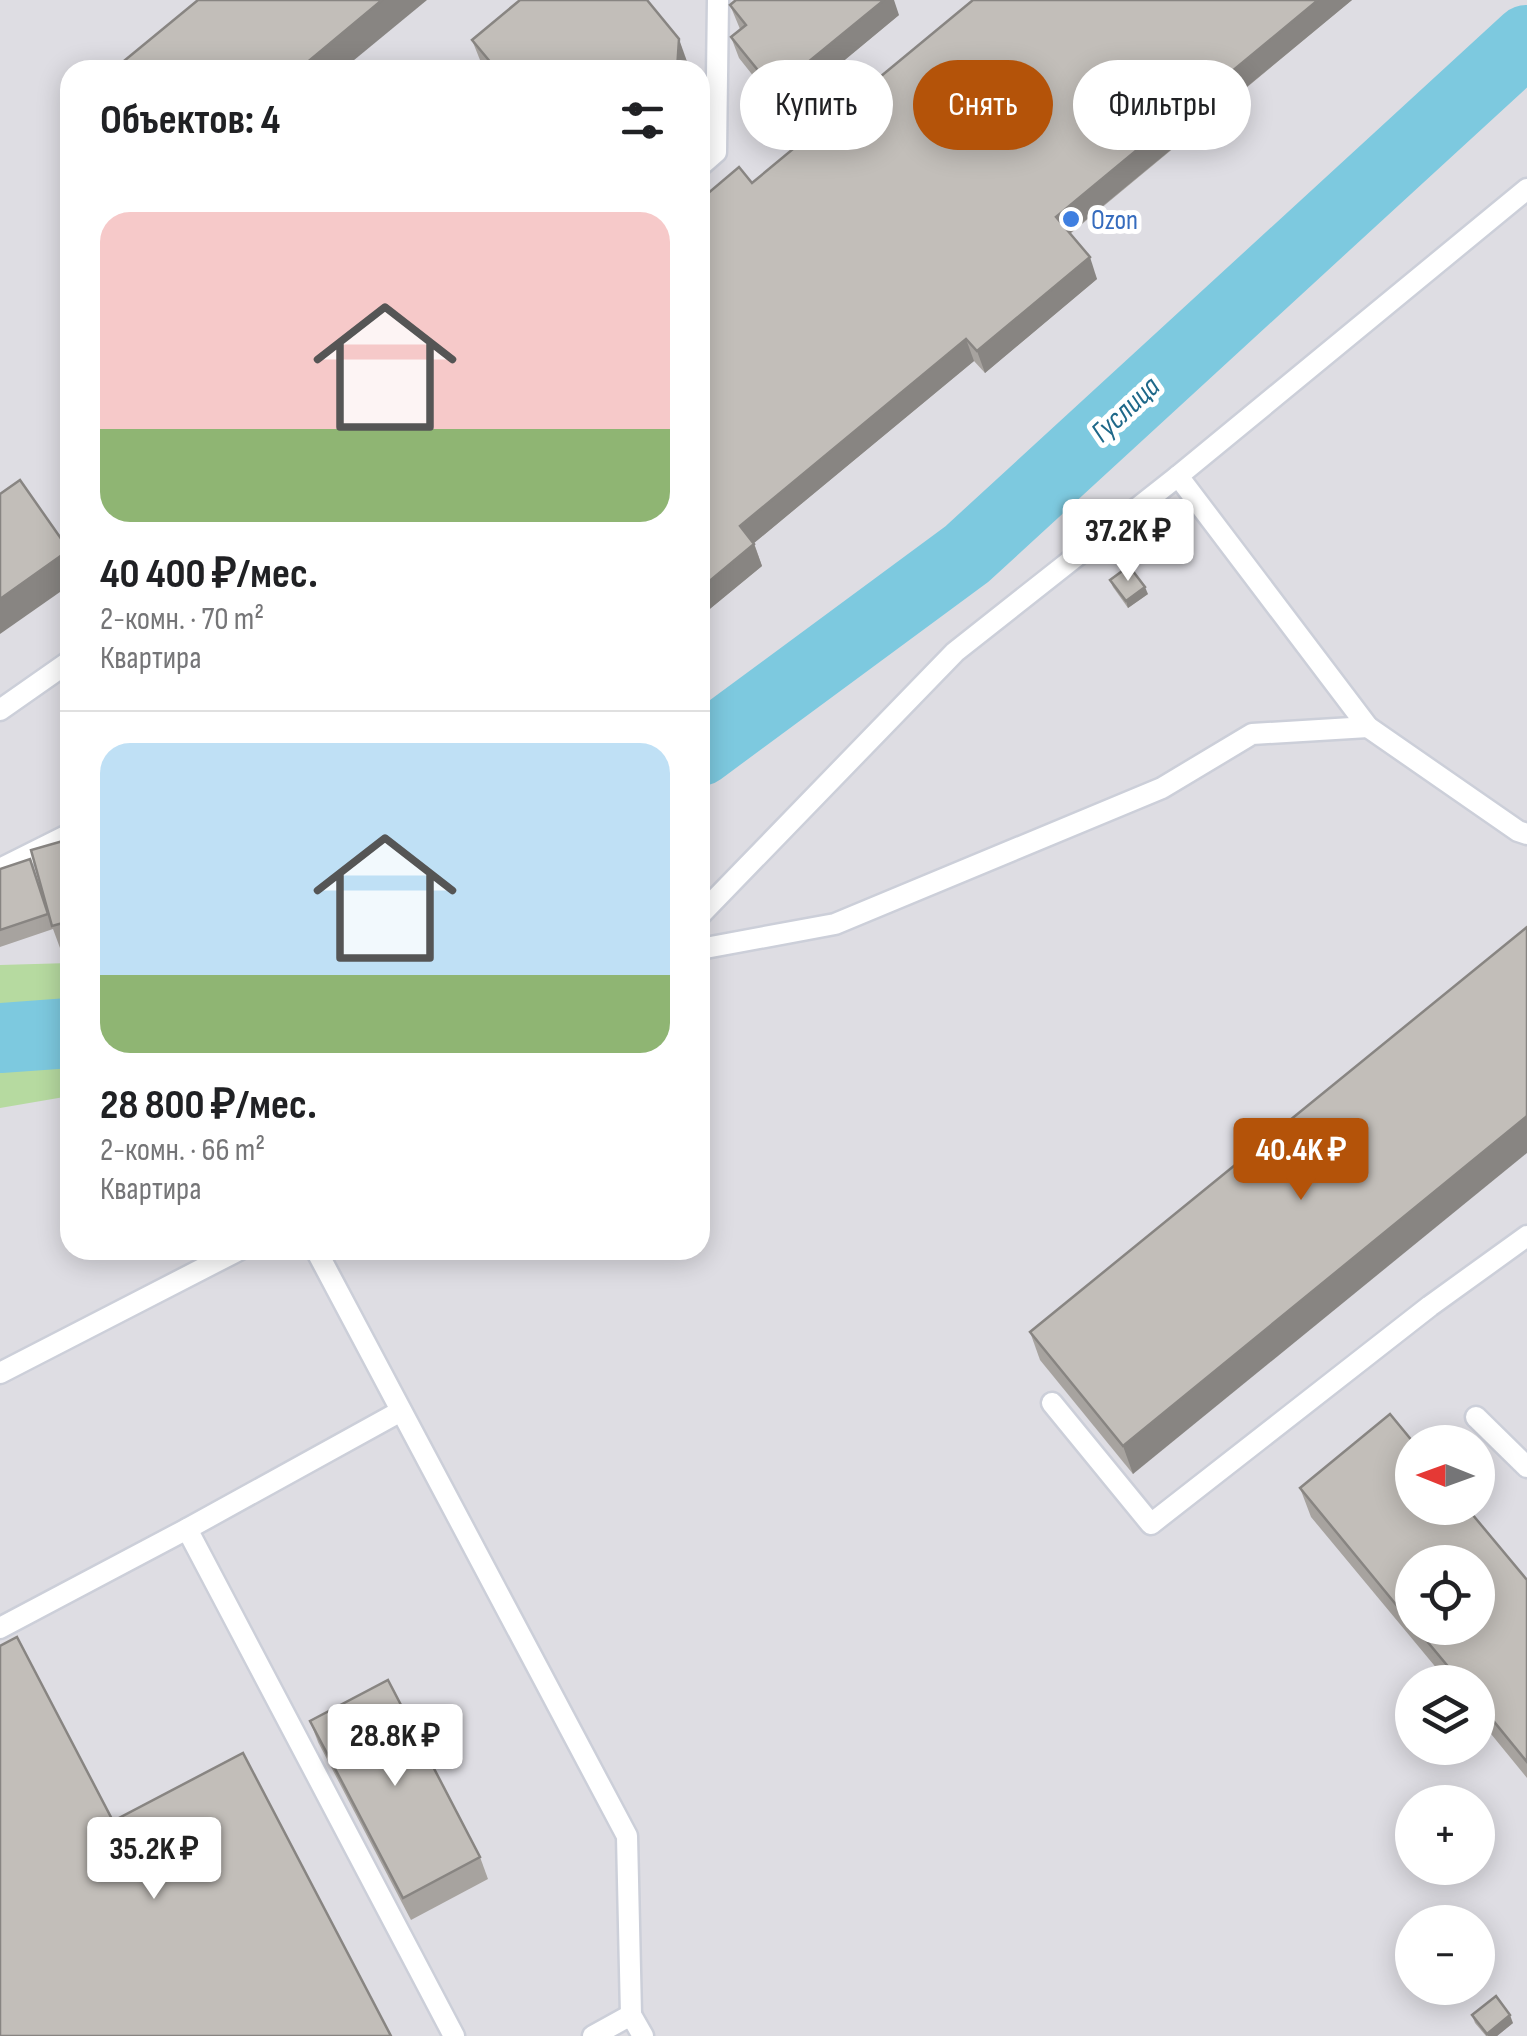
<!DOCTYPE html>
<html lang="ru">
<meta charset="utf-8">
<style>
:root{--surface:#fff;--page:#f6f6f6;--text:#202124;--muted:#757577;--line:#e0e0e0;--accent:#b45309}
body{margin:0;font-family:"Sofia Sans Condensed",sans-serif;background:var(--page);color:var(--text);height:100vh;display:flex;flex-direction:column;font-size:38px;white-space:nowrap}
*{box-sizing:border-box;margin:0}
p{font-size:32px;color:var(--muted)}
.icon{flex:none;width:55px;height:55px;fill:none;stroke:currentColor;stroke-width:2;stroke-linecap:round;stroke-linejoin:round}
.map{position:relative;flex:1;overflow:hidden}
.panel{position:absolute;left:60px;top:60px;width:650px;height:1200px;display:flex;flex-direction:column;background:var(--surface);border-radius:30px;box-shadow:0 5px 25px #0003}
.panel>*{flex:none}
.top-card{position:absolute;left:740px;top:60px;width:635px;height:90px;display:flex;gap:20px}
.needle{width:65px;rotate:271deg}
.buttons{position:absolute;left:1395px;top:1425px;display:grid;gap:20px}
.buttons a{display:grid;place-items:center;width:100px;height:100px;border-radius:50%;background:var(--surface);box-shadow:0 5px 25px #0003;font-size:50px}
.price{position:absolute;translate:-50% -85px;padding:0 22px;border-radius:10px;background:#fff;color:#222;font-size:32px;line-height:65px;filter:drop-shadow(0 2px 5px #0008)}
.price::after{content:'';position:absolute;left:50%;top:60px;width:30px;height:22px;margin-left:-15px;background:inherit;clip-path:polygon(0 0,100% 0,50% 100%)}
.price.on{background:var(--accent);color:#fff}
ul{padding:0;list-style:none}
li{display:grid;align-content:center;gap:20px;height:530px;padding:0 40px}
li+li{border-top:2px solid var(--line)}
li span{display:grid;place-items:center;height:310px;border-radius:30px;color:#555}
li>.icon{margin-inline-start:auto}
span .icon{width:180px;height:180px;fill:#fffc;stroke-width:1}
li b{font-size:42px}
h2{display:flex;justify-content:space-between;align-items:center;height:120px;padding:0 40px;font-size:42px}
.tag{padding:0 35px;border-radius:45px;background:var(--surface);box-shadow:0 5px 25px #0003;font-size:35px;line-height:90px}
.tag.on{background:var(--accent);color:#fff}
.map>svg:first-child{display:block}
.industrial{fill:#dedde3;fill-rule:evenodd}
.green{fill:#b6daa0}
.lines{fill:none;stroke-linecap:round;stroke-linejoin:round}
.river{stroke:#7dc9df;stroke-width:70}
.lane-casing{stroke:#cccfd9;stroke-width:25}
.lane{stroke:#fff;stroke-width:20}
.wall{fill:#a7a39f;fill-rule:evenodd}
.shaded-wall{fill:#888582}
.building{fill:#c2beb9;stroke:#888582;stroke-width:2.5}
.shop-dot{fill:#3f7fe0;stroke:#fff;stroke-width:4}
.labels{text-anchor:middle;stroke-width:10;stroke-linejoin:round;paint-order:stroke}
.shop-label{font-size:28px;fill:#366cbe;stroke:#fff;text-anchor:start}
.water-label{font-size:30px;font-style:italic;fill:#1e6889;stroke:#fff}
</style>
<div class="map">
<svg width="1527" height="2036" viewBox="0 0 1527 2036">
<rect width="100%" height="100%" fill="#eae4dd"/>
<path class="industrial" d="M0,0H1527V2036H0ZM70,70H700V1250H70ZM1412,1442H1478V1508H1412ZM1412,1562H1478V1628H1412ZM1412,1682H1478V1748H1412ZM1412,1802H1478V1868H1412ZM1412,1922H1478V1988H1412Z"/>
<polygon class="green" points="70,963 70,1096 0,1108 0,965"/>
<g class="lines">
<g class="river">
<polyline points="700,751 967,554 1527,40"/>
<polyline points="0,1038 70,1033"/>
</g>
<defs>
<g id="lane">
<polyline points="700,166 716,152 718,0"/>
<polyline points="1178,476 1368,727 1518,831 1527,834"/>
<polyline points="0,710 70,661"/>
<polyline points="0,869 70,834"/>
<polyline points="700,915 955,652 1178,476 1527,189"/>
<polyline points="700,949 835,924 1162,788 1252,734 1368,727"/>
<polyline points="316,1250 627,1836 631,2015"/>
<polyline points="0,1373 239,1250"/>
<polyline points="1052,1403 1151,1524 1430,1306 1527,1236"/>
<polyline points="401,1411 187,1529 454,2036"/>
<polyline points="1476,1417 1527,1467"/>
<polyline points="0,1628 187,1529"/>
<polyline points="593,2036 631,2015 643,2036"/>
</g>
</defs>
<use href="#lane" class="lane-casing"/>
<use href="#lane" class="lane"/>
</g>
<g class="wall">
<polygon points="973,0 1352,0 1070,234 1097,279 985,373 974,361 754,543 762,566 700,617 752,183"/>
<polygon points="730,5 899,15 782,112 739,58 731,37 740,29"/>
<polygon points="472,40 689,67 689,70 484,70"/>
<polygon points="1110,580 1148,594 1128,608 1113,587"/>
<polygon points="70,839 70,945 60,948 53,929 0,947 0,869 49,914"/>
<polygon points="1527,927 1133,1474 1040,1360 1030,1332"/>
<path d="M1300,1488L1527,1580V1778L1478,1718V1682H1448L1311,1517ZM1412,1562L1478,1628H1412Z"/>
<polygon points="310,1721 480,1857 488,1879 411,1920 318,1742"/>
<polygon points="1472,2015 1513,2023 1497,2036 1486,2036 1475,2023"/>
</g>
<g class="shaded-wall">
<polygon points="382,0 427,0 342,70 298,70"/>
<polygon points="884,0 894,0 899,15 782,112 774,90"/>
<polygon points="1318,0 1352,0 1064,238 1056,217"/>
<polygon points="679,39 689,67 689,70 677,70"/>
<polygon points="1090,257 1097,279 985,373 977,351"/>
<polygon points="966,339 974,361 748,548 740,526"/>
<polygon points="754,544 762,566 700,617 700,589"/>
<polygon points="69,550 70,585 0,634 0,599"/>
<polygon points="1145,587 1148,594 1128,608 1126,601"/>
<polygon points="1527,1116 1527,1153 1133,1474 1123,1446"/>
<polygon points="1510,2015 1513,2023 1497,2036 1488,2036 1487,2034"/>
</g>
<g class="building">
<polygon points="198,0 382,0 298,70 113,70"/>
<polygon points="520,0 647,0 679,39 677,70 497,70 472,40"/>
<polygon points="736,0 884,0 774,90 731,37 746,25 730,5"/>
<polygon points="973,0 1318,0 1056,217 1090,257 977,351 966,339 740,526 754,544 700,589 700,200 739,167 752,183"/>
<polygon points="20,480 69,550 0,599 0,494"/>
<polygon points="1129,566 1145,587 1126,601 1110,580"/>
<polygon points="70,839 70,921 52,926 31,850"/>
<polygon points="30,859 48,914 0,930 0,869"/>
<polygon points="1527,927 1527,1116 1123,1446 1030,1332"/>
<polygon points="1390,1414 1413,1442 1412,1508 1467,1508 1527,1580 1527,1762 1478,1702 1478,1682 1461,1682 1416,1628 1478,1628 1478,1562 1412,1562 1412,1624 1300,1488"/>
<polygon points="17,1637 113,1821 243,1753 391,2036 0,2036 0,1646"/>
<polygon points="388,1680 480,1857 403,1898 310,1721"/>
<polygon points="1496,1996 1510,2015 1487,2034 1472,2015"/>
</g>
<circle class="shop-dot" cx="1071" cy="219" r="10"/>
<g class="labels">
<g class="shop-label">
<text x="1091" y="229">Ozon</text>
</g>
<g class="water-label">
<text transform="translate(1125 409) rotate(-43)" y="10">Гуслица</text>
</g>
</g>
</svg>
<div class="buttons">
<a><svg class="needle" viewBox="-14 -14 28 28"><path d="M0-13l5 13h-10z" fill="#e53935"/><path d="M0 13l5-13h-10z" fill="#757577"/></svg></a>
<a><svg class="icon" aria-label="locate" viewBox="0 0 24 24"><circle cx="12" cy="12" r="6"/><path d="M12 2v4M12 18v4M2 12h4M18 12h4"/></svg></a>
<a><svg class="icon" aria-label="layers" viewBox="0 0 24 24"><path d="M12 4l9 5-9 5-9-5zM3 14l9 5 9-5"/></svg></a>
<a>+</a>
<a>−</a>
</div>
<b class="price" style="left:1128px;top:584px">37.2K ₽</b>
<b class="price on" style="left:1301px;top:1203px">40.4K ₽</b>
<b class="price" style="left:395px;top:1789px">28.8K ₽</b>
<b class="price" style="left:154px;top:1902px">35.2K ₽</b>
<div class="top-card">
<a class="tag">Купить</a>
<a class="tag on">Снять</a>
<a class="tag">Фильтры</a>
</div>
<section class="panel">
<h2>Объектов: 4<svg class="icon" aria-label="filters" viewBox="0 0 24 24"><path d="M4 7h16M4 17h16"/><circle cx="9" cy="7" r="2"/><circle cx="15" cy="17" r="2"/></svg></h2>
<ul>
<li><span style="background:linear-gradient(#f6c9c9 70%,#8fb573 0)"><svg class="icon" aria-label="home" viewBox="0 0 24 24"><path d="M3 11l9-7 9 7M6 9v11h12V9"/></svg></span><div><b>40 400 ₽/мес.</b><p>2-комн. · 70 m²</p><p>Квартира</p></div></li>
<li><span style="background:linear-gradient(#bfe0f5 75%,#8fb573 0)"><svg class="icon" aria-label="home" viewBox="0 0 24 24"><path d="M3 11l9-7 9 7M6 9v11h12V9"/></svg></span><div><b>28 800 ₽/мес.</b><p>2-комн. · 66 m²</p><p>Квартира</p></div></li>
</ul>
</section>
</div>
